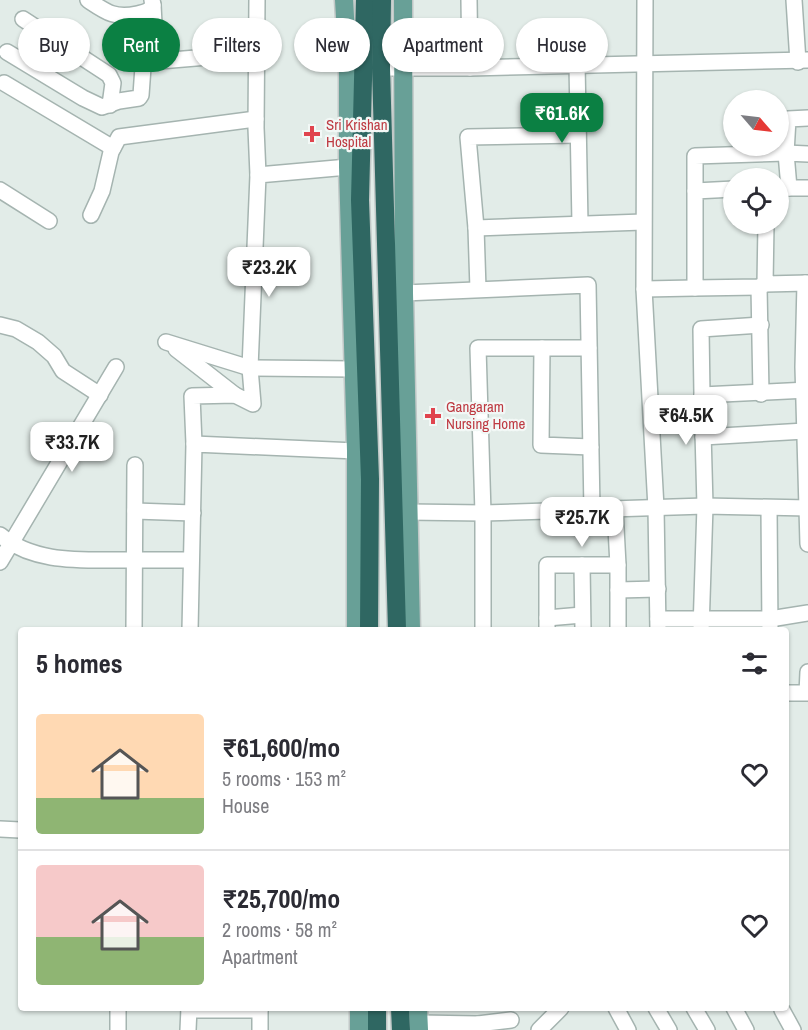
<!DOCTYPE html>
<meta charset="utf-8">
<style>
:root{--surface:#fff;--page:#f2f2f3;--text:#2b2b33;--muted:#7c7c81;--line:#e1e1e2;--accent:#0b8043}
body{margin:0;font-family:"Archivo Narrow",sans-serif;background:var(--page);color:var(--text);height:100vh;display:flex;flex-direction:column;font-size:22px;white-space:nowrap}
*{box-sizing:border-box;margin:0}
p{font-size:20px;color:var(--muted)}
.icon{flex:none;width:33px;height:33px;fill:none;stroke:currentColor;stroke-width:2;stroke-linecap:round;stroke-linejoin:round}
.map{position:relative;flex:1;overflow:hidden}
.details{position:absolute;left:18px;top:627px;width:771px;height:384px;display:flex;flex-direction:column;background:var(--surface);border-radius:6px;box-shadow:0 2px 4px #0004}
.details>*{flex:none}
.guide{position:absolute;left:18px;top:18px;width:772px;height:54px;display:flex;gap:12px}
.needle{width:39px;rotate:118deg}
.controls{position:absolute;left:723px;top:90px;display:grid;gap:12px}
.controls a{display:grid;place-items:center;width:66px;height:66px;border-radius:50%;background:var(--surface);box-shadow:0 2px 4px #0004;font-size:30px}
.price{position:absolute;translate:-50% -51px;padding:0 14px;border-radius:12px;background:#fff;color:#222;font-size:20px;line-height:39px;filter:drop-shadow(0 2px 3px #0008)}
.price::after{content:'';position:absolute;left:50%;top:36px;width:18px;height:14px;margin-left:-9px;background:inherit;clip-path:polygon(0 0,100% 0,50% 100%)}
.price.on{background:var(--accent);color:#fff}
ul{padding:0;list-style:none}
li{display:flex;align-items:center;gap:18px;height:150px;padding:0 18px}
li+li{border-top:2px solid var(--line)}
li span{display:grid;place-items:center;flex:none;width:168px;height:120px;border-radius:6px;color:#555}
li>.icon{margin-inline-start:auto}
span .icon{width:72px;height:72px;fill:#fffc;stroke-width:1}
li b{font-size:26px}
h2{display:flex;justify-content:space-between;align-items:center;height:72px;padding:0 18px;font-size:26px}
.chip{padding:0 21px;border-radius:27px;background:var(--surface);box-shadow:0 2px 4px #0004;font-size:21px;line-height:54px}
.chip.on{background:var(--accent);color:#fff}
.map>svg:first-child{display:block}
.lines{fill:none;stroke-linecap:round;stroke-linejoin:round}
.minor-casing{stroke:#a5b4b0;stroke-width:18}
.major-casing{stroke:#c1c8c7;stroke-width:21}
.highway-casing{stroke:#c1c8c7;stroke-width:21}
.minor{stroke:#fff;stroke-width:15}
.major{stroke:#68a097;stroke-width:18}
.highway{stroke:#2f6762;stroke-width:18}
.health-dot{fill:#e0444e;stroke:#f2f8f6;stroke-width:2}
.labels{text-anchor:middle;stroke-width:4.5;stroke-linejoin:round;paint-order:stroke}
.health-label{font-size:15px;fill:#be3a42;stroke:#f2f8f6;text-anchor:start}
</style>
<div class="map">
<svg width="808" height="1030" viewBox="0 0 808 1030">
<rect width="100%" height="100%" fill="#e2ece8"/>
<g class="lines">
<defs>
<g id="minor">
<path d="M88,0C106,12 115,19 137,14C145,12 149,12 153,5L152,0"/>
<polyline points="257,0 256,128 258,175"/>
<polyline points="469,0 470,68"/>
<polyline points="645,0 644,289 656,508 658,630"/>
<polyline points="794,0 798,62"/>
<polyline points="153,5 156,61"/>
<polyline points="23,19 109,75 113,83 110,105"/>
<polyline points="7,52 83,98 102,107 119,101 139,98 141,95 143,67 148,62 256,53"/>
<polyline points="577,64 580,224"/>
<polyline points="381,68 470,68 808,60"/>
<polyline points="4,83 113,148"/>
<polyline points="778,188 808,188"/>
<polyline points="789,188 786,153 808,154"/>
<polyline points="734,189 695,191 695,288 759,287 765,284"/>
<polyline points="0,190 49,221"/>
<polyline points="695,191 695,156 786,153 788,119 808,118"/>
<polyline points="91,215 102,191 111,152 119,137 256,119"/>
<polyline points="766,224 765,284 808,283"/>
<polyline points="476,228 643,222"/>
<polyline points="805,283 803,367 808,544"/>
<polyline points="759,287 761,394"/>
<polyline points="478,289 476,228 468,137 578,135"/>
<polyline points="644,289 695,288"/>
<polyline points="404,293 588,285 592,510"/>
<polyline points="0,325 16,329 38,342 54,356 63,371 100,395"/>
<polyline points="166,342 250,368 353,369"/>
<polyline points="542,348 541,445 591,447"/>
<polyline points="176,349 235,395"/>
<polyline points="702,395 701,329 761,325"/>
<polyline points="703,437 805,431"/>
<polyline points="194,444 192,396 235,395 253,404 250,368 258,175 348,167"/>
<polyline points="769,508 770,630"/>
<polyline points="615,509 618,565"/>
<polyline points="135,511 193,513"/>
<polyline points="408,512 483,513 705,506 808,508"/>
<path d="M0,535C32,562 76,560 116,560C141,560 166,560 191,560"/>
<polyline points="0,562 116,367"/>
<polyline points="582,565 583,630"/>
<polyline points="618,590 658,589"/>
<polyline points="547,618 582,615"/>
<polyline points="658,619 770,619 808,613"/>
<polyline points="134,630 135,465"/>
<polyline points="190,630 194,444 356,451"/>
<polyline points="483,630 483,513 478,348 589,348"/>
<polyline points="547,630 547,565 618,565 618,630"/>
<polyline points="701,630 705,506 702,395 808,390"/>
<polyline points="786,693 807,693 808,672"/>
<polyline points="0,829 20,830"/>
<polyline points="118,1008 118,1030"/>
<polyline points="616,1008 628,1030"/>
<polyline points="656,1008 669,1030"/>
<polyline points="694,1008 707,1030"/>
<polyline points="734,1008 746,1030"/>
<polyline points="189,1010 260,1010"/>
<polyline points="782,1010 793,1030"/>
<polyline points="419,1023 478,1024 479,1030"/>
<polyline points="478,1024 511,1020"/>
<polyline points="188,1030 189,1008"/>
<polyline points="260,1030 260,1008"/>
<polyline points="539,1030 561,1008"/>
</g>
<g id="major">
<polyline points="344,0 348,67 348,167 356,451 356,630"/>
<polyline points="403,0 404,293 411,630"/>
<polyline points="359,1008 359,1030"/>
<polyline points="418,1008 419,1030"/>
</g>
<g id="highway">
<polyline points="365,0 360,200 370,479 369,630"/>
<polyline points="382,0 381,68 397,630"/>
<polyline points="377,1008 377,1030"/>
<polyline points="400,1008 401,1030"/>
</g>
</defs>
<use href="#minor" class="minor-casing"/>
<use href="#major" class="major-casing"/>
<use href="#highway" class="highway-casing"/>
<use href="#minor" class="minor"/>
<use href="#major" class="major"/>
<use href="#highway" class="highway"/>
</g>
<g class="health-dot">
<path d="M309 125h6v6h6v6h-6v6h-6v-6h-6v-6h6z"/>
<path d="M430 407h6v6h6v6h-6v6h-6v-6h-6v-6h6z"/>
</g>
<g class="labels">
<g class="health-label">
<text x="326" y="130">Sri Krishan<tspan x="326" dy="17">Hospital</tspan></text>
<text x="446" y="412">Gangaram<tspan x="446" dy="17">Nursing Home</tspan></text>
</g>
</g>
</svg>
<div class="controls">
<a><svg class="needle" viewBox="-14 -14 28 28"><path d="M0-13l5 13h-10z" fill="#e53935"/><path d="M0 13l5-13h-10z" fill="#7c7c81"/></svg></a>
<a><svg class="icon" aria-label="locate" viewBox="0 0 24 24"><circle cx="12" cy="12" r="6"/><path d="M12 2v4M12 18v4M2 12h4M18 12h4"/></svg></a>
</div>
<b class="price on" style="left:562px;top:144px">₹61.6K</b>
<b class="price" style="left:269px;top:298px">₹23.2K</b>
<b class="price" style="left:686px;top:446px">₹64.5K</b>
<b class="price" style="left:72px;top:473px">₹33.7K</b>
<b class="price" style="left:582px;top:548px">₹25.7K</b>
<div class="guide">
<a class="chip">Buy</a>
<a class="chip on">Rent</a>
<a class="chip">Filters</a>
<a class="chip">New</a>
<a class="chip">Apartment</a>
<a class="chip">House</a>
</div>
<section class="details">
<h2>5 homes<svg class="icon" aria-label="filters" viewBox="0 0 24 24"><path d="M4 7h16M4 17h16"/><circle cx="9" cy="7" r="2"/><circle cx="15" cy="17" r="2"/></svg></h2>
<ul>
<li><span style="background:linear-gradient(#ffd9b3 70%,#8fb573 0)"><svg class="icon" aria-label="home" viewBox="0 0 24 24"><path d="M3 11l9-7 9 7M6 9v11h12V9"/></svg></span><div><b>₹61,600/mo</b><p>5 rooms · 153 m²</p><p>House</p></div><svg class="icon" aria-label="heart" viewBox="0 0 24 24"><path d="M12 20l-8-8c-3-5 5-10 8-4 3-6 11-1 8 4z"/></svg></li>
<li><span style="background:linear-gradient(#f6c9c9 60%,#8fb573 0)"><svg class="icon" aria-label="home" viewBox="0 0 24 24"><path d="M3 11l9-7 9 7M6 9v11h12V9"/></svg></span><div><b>₹25,700/mo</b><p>2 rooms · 58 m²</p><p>Apartment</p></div><svg class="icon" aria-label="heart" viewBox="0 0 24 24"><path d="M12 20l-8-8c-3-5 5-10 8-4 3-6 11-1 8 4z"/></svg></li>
</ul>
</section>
</div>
